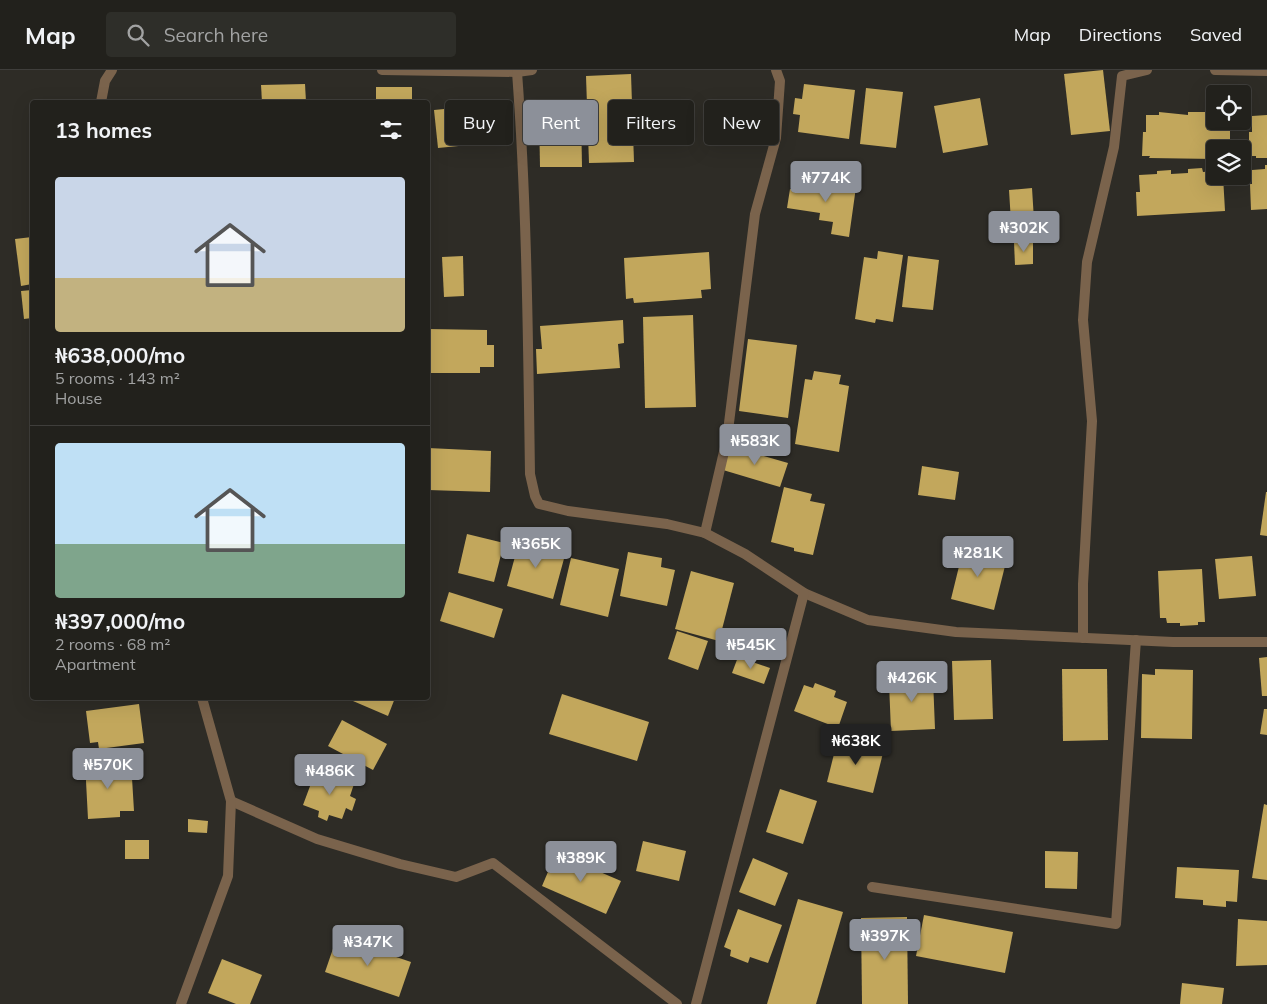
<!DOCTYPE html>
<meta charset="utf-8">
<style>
:root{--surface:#22211c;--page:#2e2e29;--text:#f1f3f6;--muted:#a2a3a3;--line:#3f3e3b;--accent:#8c9099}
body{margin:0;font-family:Mulish,sans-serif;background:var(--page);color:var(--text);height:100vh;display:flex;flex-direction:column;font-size:19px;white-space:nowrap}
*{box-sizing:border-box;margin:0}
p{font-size:16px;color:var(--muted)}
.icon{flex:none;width:28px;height:28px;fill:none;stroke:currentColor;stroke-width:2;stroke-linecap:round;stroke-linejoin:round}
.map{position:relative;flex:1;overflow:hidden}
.details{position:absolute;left:30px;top:30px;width:400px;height:600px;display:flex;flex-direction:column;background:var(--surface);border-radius:5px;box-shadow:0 5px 20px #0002,0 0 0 1px var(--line)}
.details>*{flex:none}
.hud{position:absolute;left:445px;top:30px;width:475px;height:45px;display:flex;gap:10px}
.tools{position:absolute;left:1206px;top:15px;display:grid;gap:10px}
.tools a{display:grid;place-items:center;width:45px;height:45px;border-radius:5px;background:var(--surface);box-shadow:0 5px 20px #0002,0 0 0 1px var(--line);font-size:25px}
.price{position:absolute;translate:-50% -42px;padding:0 11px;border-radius:5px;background:var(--accent);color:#fff;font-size:16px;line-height:32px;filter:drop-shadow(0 1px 2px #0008)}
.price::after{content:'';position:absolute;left:50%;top:30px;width:15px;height:11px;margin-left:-8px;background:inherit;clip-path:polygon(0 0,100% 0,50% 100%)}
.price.active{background:#222;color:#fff}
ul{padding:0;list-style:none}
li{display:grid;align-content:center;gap:10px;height:265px;padding:0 25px}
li+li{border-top:1px solid var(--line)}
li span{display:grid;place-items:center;height:155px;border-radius:5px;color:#555}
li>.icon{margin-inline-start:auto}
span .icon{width:90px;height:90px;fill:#fffc;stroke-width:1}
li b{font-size:21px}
h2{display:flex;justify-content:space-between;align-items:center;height:60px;padding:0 25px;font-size:21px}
.tag{padding:0 18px;border-radius:5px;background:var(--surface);box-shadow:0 5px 20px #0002,0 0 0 1px var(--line);font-size:18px;line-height:45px}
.tag.active{background:var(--accent);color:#fff}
header{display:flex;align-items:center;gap:30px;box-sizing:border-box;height:70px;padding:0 25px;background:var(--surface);border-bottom:1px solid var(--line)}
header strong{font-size:24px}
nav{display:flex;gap:28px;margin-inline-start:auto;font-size:18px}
.search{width:350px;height:45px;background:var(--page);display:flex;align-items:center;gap:12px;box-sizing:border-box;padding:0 18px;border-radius:5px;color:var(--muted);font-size:19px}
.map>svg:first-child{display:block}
.building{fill:#c2a75c}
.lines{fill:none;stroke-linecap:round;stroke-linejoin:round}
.street{stroke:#7a634c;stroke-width:10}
</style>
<header>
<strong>Map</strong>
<div class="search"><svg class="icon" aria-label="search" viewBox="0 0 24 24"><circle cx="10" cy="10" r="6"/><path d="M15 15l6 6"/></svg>Search here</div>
<nav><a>Map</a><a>Directions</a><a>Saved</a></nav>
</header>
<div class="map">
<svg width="1267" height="934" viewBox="0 0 1267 934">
<rect width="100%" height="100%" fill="#2e2c26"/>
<g class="building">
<polygon points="1103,0 1110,61 1071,65 1064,4"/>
<polygon points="631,4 634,92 589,93 586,6"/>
<polygon points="305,14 306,32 262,32 261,15"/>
<polygon points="804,14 855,20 849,69 798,62 800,45 793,44 795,28 802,29"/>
<rect x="376" y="17" width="36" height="15"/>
<polygon points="866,18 903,22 896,78 860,74"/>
<polygon points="980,28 988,75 943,83 934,36"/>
<polygon points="231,29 231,32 193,32 193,30"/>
<polygon points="475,36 479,74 438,78 434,40"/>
<polygon points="581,42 582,97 540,97 539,43"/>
<polygon points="1159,42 1188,45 1188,42 1205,42 1205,46 1215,46 1215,51 1228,51 1230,52 1230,79 1215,79 1215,89 1149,88 1150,86 1142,86 1143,62 1146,62 1146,45 1159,45"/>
<polygon points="1267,45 1267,88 1256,88 1256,86 1249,86 1249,62 1252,62 1252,46"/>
<polygon points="1265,95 1267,95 1267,139 1251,140 1250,114 1252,114 1252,100 1265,99"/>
<polygon points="1202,98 1203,102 1215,101 1215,106 1223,106 1225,141 1137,146 1136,122 1140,122 1139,105 1157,104 1157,101 1171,100 1171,104 1188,103 1188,99"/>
<polygon points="802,109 856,117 849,167 831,164 833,152 819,150 820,143 787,138 790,119 800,121"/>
<polygon points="1032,118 1035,165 1012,167 1009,120"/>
<polygon points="32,167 32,214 21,216 15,169"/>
<polygon points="1014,172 1033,172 1033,194 1015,195"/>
<polygon points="878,181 903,185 893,252 876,249 875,253 855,249 864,187 877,189"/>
<polygon points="709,182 711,219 701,220 702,228 634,233 633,228 626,229 624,188"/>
<polygon points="463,186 464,226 444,227 442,187"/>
<polygon points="908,186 939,190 933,240 902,237"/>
<polygon points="32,220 32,248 24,249 21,221"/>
<polygon points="693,245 696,337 645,338 643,247"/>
<polygon points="623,250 624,273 618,274 620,298 537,304 536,279 542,279 540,256"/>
<polygon points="428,259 487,260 487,275 494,275 494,297 480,297 480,303 428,303"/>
<polygon points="748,269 797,275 788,348 739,341"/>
<polygon points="814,301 841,305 839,314 849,316 839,382 795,374 805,309 812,310"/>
<polygon points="730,376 788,393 780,417 723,400"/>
<polygon points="428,378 491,381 490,422 428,420"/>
<polygon points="922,396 959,402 955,430 918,425"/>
<polygon points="784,417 812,424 810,431 825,434 813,485 794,481 794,478 771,472"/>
<polygon points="1266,422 1267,422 1267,466 1260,465"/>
<polygon points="467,464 504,473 494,512 458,503"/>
<polygon points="537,471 552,475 550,480 565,485 553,529 507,516 519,472 535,476"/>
<polygon points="964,476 1000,485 998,494 1005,496 994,540 951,529"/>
<polygon points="628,482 662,488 661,497 675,500 667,536 620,526"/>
<polygon points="1252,486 1256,526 1219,529 1215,489"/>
<polygon points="571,488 619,499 608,547 560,535"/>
<polygon points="1202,499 1205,552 1198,552 1198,555 1180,556 1180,553 1167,553 1166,548 1160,548 1158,501"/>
<polygon points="691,501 734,513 719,571 675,559"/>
<polygon points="449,522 503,539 494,568 440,551"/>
<polygon points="677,561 708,571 698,600 668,589"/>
<polygon points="738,587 770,598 764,614 732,603"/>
<polygon points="1267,587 1267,626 1262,626 1259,588"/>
<polygon points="991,590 993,649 954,650 952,591"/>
<polygon points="1062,599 1107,599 1108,670 1063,671"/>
<polygon points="1155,599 1193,600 1192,669 1141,668 1142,604 1155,605"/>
<polygon points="924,600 924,610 933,609 935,659 891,661 889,613 906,612 906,601"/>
<polygon points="815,613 836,621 834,627 847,632 838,658 794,641 804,615 813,618"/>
<polygon points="562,624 649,652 637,691 549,664"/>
<polygon points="355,628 395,628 388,646 353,631"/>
<polygon points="139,634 144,673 99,679 98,672 90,673 86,641"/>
<polygon points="1264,639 1267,639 1267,665 1260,664"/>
<polygon points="342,650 387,674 373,700 328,676"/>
<polygon points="838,668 884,679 873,723 827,712"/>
<polygon points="97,691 98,695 127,693 128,708 132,708 134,741 120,741 120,747 88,749 85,692"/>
<polygon points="316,700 354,714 350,726 356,729 352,741 346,738 342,749 329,745 327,751 318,747 319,741 303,735"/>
<polygon points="780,719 817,731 803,774 766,762"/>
<polygon points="1264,734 1267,735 1267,810 1252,808"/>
<polygon points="188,749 208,751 207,763 188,762"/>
<rect x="125" y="770" width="24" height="19"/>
<polygon points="643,771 686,781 679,811 636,801"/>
<polygon points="1045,781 1078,782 1077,819 1045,818"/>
<polygon points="556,783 621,811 606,844 542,816"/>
<polygon points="753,788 788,803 775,836 739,822"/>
<polygon points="1177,797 1239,800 1237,832 1226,831 1226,837 1203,835 1203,830 1175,828"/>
<polygon points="798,829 843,842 816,934 767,934"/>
<polygon points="738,839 782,855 768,893 750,887 748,893 730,886 731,880 724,877"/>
<polygon points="924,845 1013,862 1005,903 916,886"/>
<polygon points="907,847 908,934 862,934 861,848"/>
<polygon points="1238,849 1267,851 1267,895 1236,896"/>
<polygon points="337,867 411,892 399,927 325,902"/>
<polygon points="222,889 262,905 250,934 236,934 208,923"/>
<polygon points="1182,913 1224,918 1222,934 1180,934"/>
</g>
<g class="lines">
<g class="street">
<polyline points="382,0 517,2 532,0"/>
<polyline points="1215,0 1267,1"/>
<path d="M517,2C527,136 528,270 530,404L535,426L539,434L568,441L667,454L705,463L745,484L804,523L868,550L956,562L1173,572H1267"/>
<polyline points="101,32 105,11 112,0"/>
<polyline points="705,463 727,369 755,144 776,68 780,11 776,0"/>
<polyline points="1083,568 1083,514 1092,351 1083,250 1087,192 1114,77 1122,6 1147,0"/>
<polyline points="231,731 317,769 400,794 456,807 493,793 677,934"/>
<polyline points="872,817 1116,854 1136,570"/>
<polyline points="181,934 228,806 231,731 202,628"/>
<polyline points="696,934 804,523"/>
</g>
</g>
</svg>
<div class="tools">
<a><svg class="icon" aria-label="locate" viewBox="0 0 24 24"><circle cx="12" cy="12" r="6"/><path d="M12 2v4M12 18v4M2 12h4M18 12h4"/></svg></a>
<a><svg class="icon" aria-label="layers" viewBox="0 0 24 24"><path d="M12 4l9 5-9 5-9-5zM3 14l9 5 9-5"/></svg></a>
</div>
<b class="price" style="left:826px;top:133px">₦774K</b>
<b class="price" style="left:1024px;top:183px">₦302K</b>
<b class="price" style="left:755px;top:396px">₦583K</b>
<b class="price" style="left:536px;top:499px">₦365K</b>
<b class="price" style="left:978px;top:508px">₦281K</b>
<b class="price" style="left:751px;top:600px">₦545K</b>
<b class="price" style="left:912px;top:633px">₦426K</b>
<b class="price active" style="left:856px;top:696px">₦638K</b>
<b class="price" style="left:108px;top:720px">₦570K</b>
<b class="price" style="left:330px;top:726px">₦486K</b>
<b class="price" style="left:581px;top:813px">₦389K</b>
<b class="price" style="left:885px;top:891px">₦397K</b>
<b class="price" style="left:368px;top:897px">₦347K</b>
<div class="hud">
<a class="tag">Buy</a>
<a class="tag active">Rent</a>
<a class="tag">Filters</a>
<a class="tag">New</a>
</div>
<section class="details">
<h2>13 homes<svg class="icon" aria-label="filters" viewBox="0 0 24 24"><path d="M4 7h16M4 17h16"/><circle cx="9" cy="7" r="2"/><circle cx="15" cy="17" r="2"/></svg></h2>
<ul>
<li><span style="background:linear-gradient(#c9d6e8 65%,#c2b280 0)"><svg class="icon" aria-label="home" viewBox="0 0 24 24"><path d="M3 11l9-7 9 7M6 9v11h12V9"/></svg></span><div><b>₦638,000/mo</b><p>5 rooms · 143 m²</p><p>House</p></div></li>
<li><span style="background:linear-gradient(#bfe0f5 65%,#7fa58c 0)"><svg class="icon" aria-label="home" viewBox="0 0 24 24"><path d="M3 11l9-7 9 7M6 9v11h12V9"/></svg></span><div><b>₦397,000/mo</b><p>2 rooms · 68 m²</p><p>Apartment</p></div></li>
</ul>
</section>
</div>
